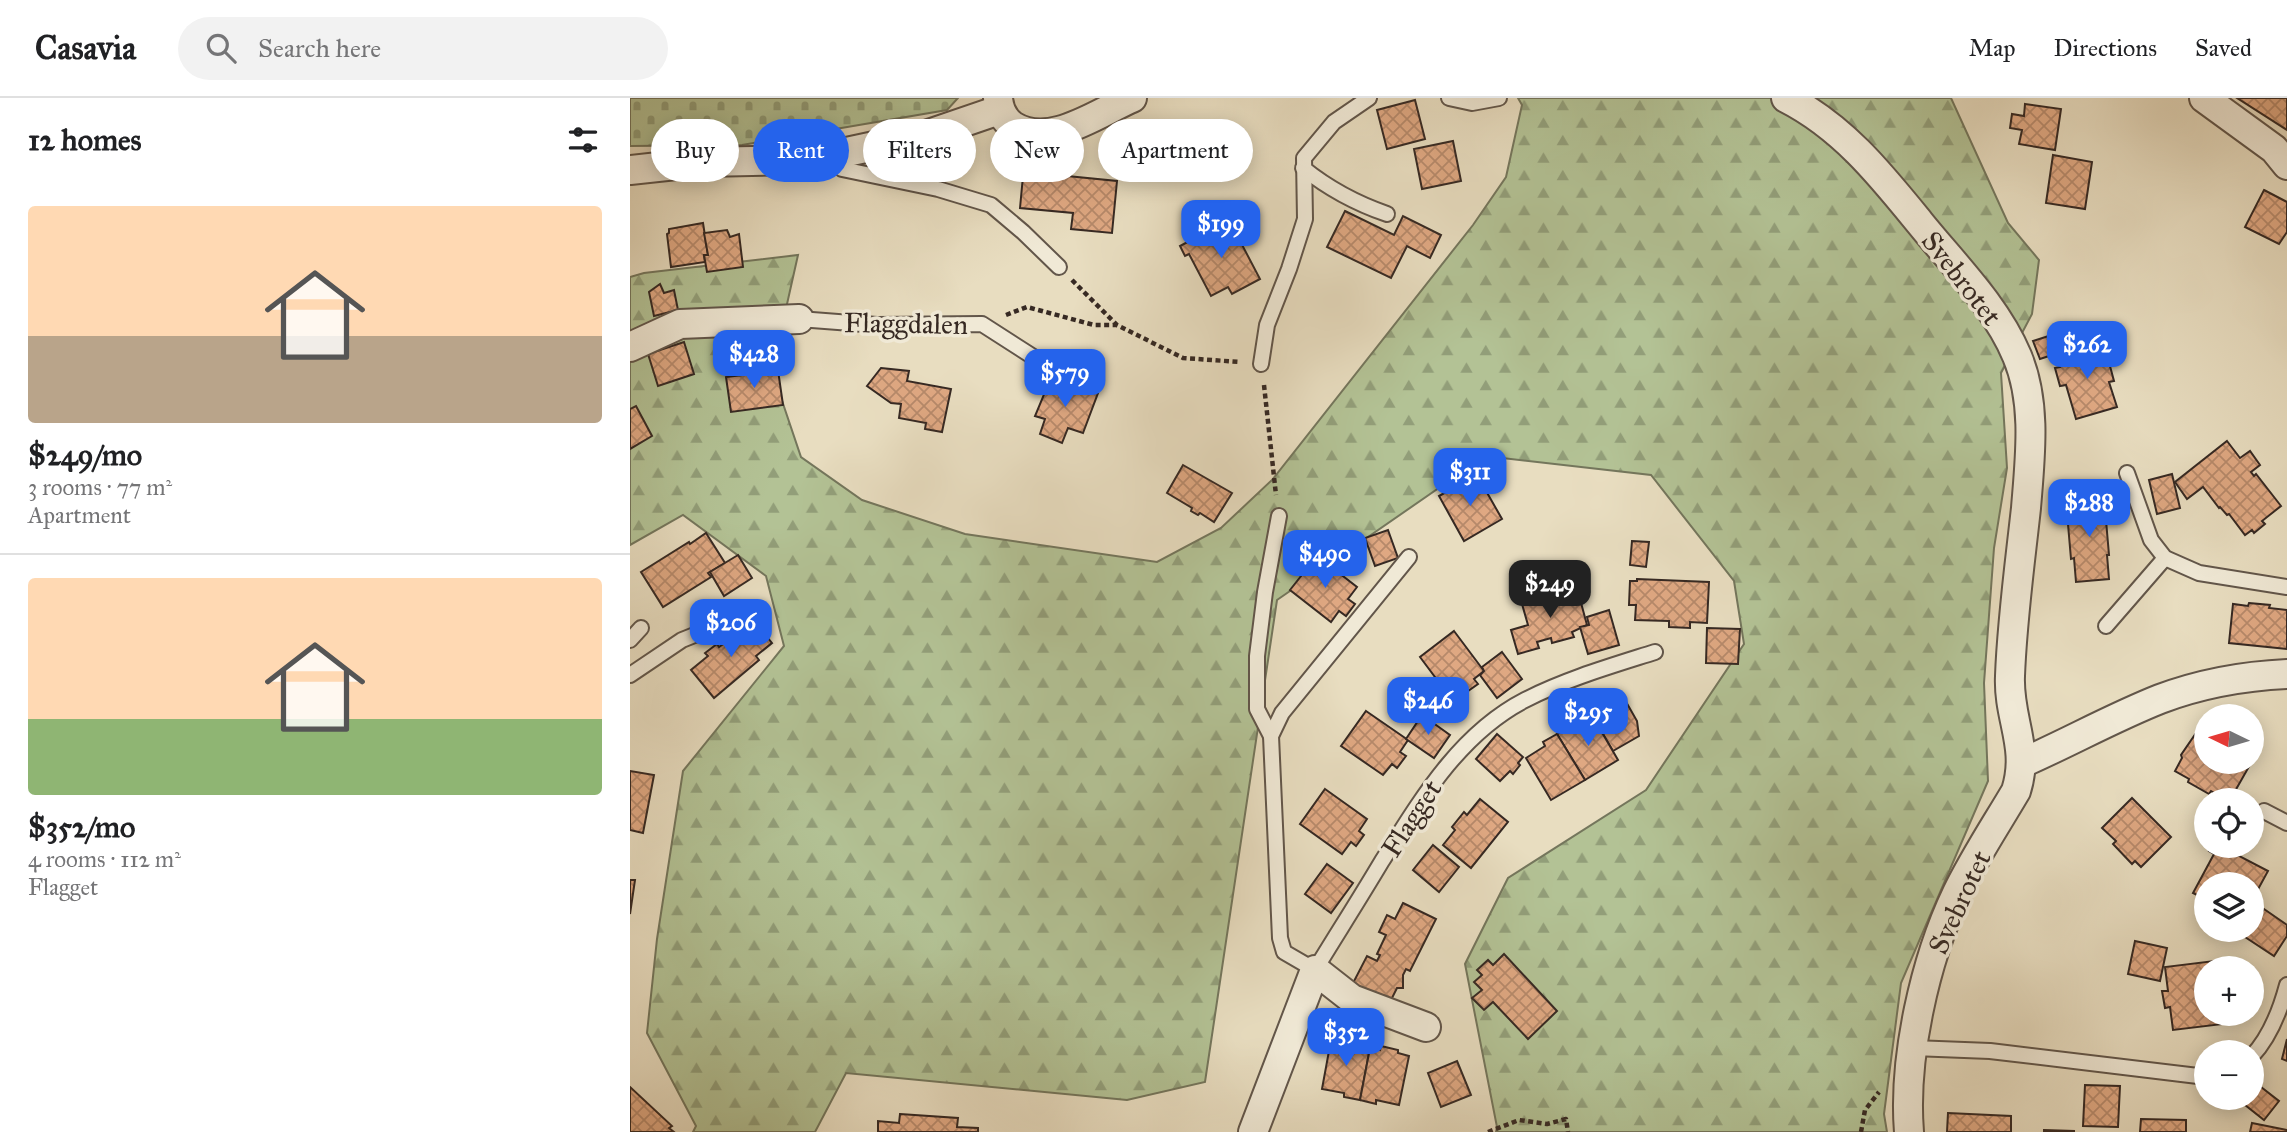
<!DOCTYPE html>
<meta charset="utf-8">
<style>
:root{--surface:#fff;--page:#f2f2f2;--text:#202124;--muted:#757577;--line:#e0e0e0;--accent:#2563eb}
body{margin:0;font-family:"IM FELL Great Primer",serif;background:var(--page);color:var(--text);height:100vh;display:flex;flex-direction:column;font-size:26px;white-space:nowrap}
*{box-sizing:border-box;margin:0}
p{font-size:23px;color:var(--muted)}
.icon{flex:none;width:38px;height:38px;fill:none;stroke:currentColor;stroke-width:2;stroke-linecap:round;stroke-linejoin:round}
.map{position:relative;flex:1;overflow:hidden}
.drawer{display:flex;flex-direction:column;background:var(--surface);width:630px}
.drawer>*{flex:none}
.banner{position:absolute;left:21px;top:21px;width:665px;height:63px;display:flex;gap:14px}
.needle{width:46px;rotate:275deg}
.controls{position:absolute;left:1564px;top:606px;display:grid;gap:14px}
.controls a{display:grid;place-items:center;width:70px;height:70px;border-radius:50%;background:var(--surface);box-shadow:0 4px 18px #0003;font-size:35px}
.price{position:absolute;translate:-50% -60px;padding:0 16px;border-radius:14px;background:var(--accent);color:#fff;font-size:23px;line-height:46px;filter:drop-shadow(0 2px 4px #0008)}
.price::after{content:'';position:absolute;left:50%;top:42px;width:21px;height:16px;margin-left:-10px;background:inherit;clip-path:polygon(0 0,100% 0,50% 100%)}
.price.active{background:#222;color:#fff}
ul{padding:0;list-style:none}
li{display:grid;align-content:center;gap:14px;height:371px;padding:0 28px}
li+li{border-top:2px solid var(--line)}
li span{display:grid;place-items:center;height:217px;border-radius:7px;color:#555}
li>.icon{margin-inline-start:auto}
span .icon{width:126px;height:126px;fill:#fffc;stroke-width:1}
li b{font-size:30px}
h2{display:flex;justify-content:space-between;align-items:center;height:84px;padding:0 28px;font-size:30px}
.pill{padding:0 24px;border-radius:32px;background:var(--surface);box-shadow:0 4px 18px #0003;font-size:24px;line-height:63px}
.pill.active{background:var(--accent);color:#fff}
header{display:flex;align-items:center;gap:42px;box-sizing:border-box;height:98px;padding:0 35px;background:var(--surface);border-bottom:2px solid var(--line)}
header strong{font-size:33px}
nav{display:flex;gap:38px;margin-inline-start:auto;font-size:24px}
.search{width:490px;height:63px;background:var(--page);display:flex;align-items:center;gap:18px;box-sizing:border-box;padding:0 24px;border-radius:38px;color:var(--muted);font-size:26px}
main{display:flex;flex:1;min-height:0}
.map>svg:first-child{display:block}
.forest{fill:url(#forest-firs);stroke:#74765c;stroke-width:2}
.cemetery{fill:url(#cemetery-stones);stroke:#74765c;stroke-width:2}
.building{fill:url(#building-cross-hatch);stroke:#362923;stroke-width:2}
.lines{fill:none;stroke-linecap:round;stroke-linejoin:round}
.service-casing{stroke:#62564a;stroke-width:18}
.minor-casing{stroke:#62564a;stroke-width:32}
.path{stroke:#362923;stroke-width:4.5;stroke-dasharray:5 3.5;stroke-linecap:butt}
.service{stroke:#f0e9d6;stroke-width:14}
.minor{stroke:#f0e9d6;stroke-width:28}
.labels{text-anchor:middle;stroke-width:7;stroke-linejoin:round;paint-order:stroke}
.street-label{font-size:28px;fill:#362923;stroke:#f0e9d6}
</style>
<header>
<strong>Casavia</strong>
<div class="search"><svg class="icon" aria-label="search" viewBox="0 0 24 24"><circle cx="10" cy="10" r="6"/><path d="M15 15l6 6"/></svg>Search here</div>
<nav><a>Map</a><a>Directions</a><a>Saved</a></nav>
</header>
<main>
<section class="drawer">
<h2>12 homes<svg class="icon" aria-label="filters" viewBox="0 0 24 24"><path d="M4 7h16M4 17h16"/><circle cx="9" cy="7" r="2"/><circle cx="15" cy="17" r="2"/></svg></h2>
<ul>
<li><span style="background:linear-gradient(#ffd9b3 60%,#b9a48a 0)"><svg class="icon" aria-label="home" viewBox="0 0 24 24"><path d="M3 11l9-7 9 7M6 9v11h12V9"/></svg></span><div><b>$249/mo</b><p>3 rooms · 77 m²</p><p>Apartment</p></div></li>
<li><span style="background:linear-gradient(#ffd9b3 65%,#8fb573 0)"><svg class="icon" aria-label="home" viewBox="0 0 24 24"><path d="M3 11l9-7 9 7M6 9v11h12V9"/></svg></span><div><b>$352/mo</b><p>4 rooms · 112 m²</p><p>Flagget</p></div></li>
</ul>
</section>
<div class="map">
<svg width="1657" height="1034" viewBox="0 0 1657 1034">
<defs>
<pattern id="forest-firs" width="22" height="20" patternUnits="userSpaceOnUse" patternTransform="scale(1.75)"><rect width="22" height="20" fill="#b3c295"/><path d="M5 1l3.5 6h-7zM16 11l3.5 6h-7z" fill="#929e79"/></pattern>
<pattern id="cemetery-stones" width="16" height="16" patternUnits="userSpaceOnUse" patternTransform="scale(1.75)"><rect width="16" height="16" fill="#b3c295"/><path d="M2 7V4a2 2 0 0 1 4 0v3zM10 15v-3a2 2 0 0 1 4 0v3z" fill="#929e79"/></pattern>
<pattern id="building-cross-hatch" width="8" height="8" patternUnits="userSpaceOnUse" patternTransform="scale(1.75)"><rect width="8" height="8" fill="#dfa882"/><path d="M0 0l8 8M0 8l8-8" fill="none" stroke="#b6896a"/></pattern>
</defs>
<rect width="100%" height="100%" fill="#e8ddc0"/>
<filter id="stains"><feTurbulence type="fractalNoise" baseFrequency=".00286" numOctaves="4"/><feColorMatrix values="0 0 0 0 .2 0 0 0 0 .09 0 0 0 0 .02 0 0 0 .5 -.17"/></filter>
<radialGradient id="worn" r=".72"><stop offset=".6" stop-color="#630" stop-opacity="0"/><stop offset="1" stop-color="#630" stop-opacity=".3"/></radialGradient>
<polygon class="forest" points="888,0 1321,0 1378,125 1409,162 1402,216 1371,275 1377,370 1364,450 1354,585 1358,683 1271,885 1254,1016 1257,1034 866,1034 867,1029 835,866 878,780 1016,692 1114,546 1104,483 1021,377 855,358 647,502 575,984 497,1002 216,975 185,1034 63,1034 66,1028 17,935 27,841 53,673 154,548 136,478 53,417 0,447 0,179 14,175 168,157 142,273 171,359 232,402 335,436 527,464 591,430 642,382 843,127 876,79 892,7"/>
<polygon class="cemetery" points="0,0 328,0 317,12 112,47 0,48"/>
<g class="building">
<polygon points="1607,0 1657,0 1657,32"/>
<polygon points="785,2 795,41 757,51 747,12"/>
<polygon points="1395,6 1431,11 1425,52 1389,46 1392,32 1380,30 1382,16 1394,18"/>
<polygon points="513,23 534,35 519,62 498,49"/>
<polygon points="823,43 831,83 792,91 784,51"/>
<polygon points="1423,57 1462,64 1455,111 1416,105"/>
<polygon points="427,77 487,83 482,135 441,131 443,115 390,110 393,78 426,82"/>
<polygon points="1634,92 1657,104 1657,134 1649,146 1615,129"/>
<polygon points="715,113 764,137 773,118 811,137 800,160 777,148 761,180 697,149"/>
<polygon points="599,122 630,181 602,196 598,189 581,198 559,156 555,158 550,148"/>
<polygon points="73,125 78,157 74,157 75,164 41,169 37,136 39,135 39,131"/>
<polygon points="97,132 100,139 109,136 113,169 77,174 74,157 78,157 74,135"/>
<polygon points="30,186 34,195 44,192 48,212 24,218 19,194"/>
<polygon points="1431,234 1437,252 1410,261 1403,243"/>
<polygon points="54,244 64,276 28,288 18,256"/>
<polygon points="1469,247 1472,258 1477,257 1484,283 1479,284 1487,309 1446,321 1436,287 1430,288 1425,270 1430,269 1427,260"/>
<polygon points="251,270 279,273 277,283 321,291 312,334 295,331 296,325 269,320 271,306 261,305 237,288"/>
<polygon points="132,271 133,274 148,272 153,307 101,314 96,279 112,277 112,273"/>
<polygon points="420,282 430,286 432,282 468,295 453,335 438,330 432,345 410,336 415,321 405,318"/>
<polygon points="6,308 22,338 0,351 0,311"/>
<polygon points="1597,343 1610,360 1620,353 1630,367 1621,374 1624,378 1626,376 1651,408 1632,423 1635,426 1624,435 1622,432 1615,437 1599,416 1597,417 1590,409 1589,410 1573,389 1557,401 1545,384"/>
<polygon points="553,367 602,395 584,424 570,415 568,417 561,413 562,410 537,395"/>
<polygon points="1542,376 1550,410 1527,416 1519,382"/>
<polygon points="847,377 872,421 834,443 809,398"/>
<polygon points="1474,399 1479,457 1477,457 1479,481 1446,484 1444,460 1441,461 1436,403"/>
<polygon points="758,432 768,460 745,468 735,440"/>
<polygon points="76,435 95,465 78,475 81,479 33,509 11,474 59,444 60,446"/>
<polygon points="1002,443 1019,444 1016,469 1000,467"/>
<polygon points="108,457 122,480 94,498 80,474"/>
<polygon points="687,458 727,489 718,501 725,506 716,518 709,513 701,524 660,492"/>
<polygon points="1007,481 1079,484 1077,525 1060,524 1060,530 1039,529 1039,523 1005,522 1006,507 999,507 1000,483 1007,483"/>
<polygon points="947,490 957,527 942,534 944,539 922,545 921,540 907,544 909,550 888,556 881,532 898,527 892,506 911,501 910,498"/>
<polygon points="1619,505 1640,507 1639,510 1657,512 1657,551 1599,545 1603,506 1618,508"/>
<polygon points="979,512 989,547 958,556 950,529 959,527 957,519"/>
<polygon points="124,523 142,545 126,558 129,562 84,600 61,572 78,558 75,555 87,546 89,549"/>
<polygon points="1077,530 1110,531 1108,566 1076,565"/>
<polygon points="824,533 854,573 844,581 848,586 834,596 830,591 820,599 790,559"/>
<polygon points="872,554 892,581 867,600 850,577 854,573 852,569"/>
<polygon points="995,602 1007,623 1009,638 983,653 964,621"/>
<polygon points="736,613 778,642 770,654 776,658 767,670 762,666 753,677 711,648"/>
<polygon points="792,617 820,637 804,660 776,641"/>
<polygon points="963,619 988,662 955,682 927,636 942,628 943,631"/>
<polygon points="1566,635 1577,641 1577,663 1621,665 1600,702 1596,702 1581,693 1579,696 1558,684 1559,681 1545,673 1552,660 1551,657"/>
<polygon points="867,636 893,659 888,665 890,667 883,676 880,673 870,683 846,661"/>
<polygon points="927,636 955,682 921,702 896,660 915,648 913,644"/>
<polygon points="0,673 24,677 13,735 0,732"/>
<polygon points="695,691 737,721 729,733 734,737 726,748 721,744 712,756 670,726"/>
<polygon points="1502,700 1541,739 1511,769 1505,763 1502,766 1483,746 1486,743 1472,730"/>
<polygon points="850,701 878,724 841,770 813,747 825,732 822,729 834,714 837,717"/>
<polygon points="803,747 829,769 809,794 783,772"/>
<polygon points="1582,747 1615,749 1609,758 1638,773 1626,795 1622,792 1622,786 1577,786 1577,802 1563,795 1584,756 1579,753"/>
<polygon points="697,766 723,785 701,815 675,796"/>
<polygon points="0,782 5,782 0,816"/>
<polygon points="773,805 806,821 780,873 776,871 773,877 773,890 767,890 759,906 722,887 737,858 747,863 750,857 747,856 756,837 749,834 757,817 765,821"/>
<polygon points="1634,811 1657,827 1657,838 1644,858 1615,839"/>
<polygon points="1505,843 1537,850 1530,883 1498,876"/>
<polygon points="874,856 927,913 898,941 863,904 854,912 842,900 852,892 844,884 852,877 847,872 858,862 863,867"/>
<polygon points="1584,863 1585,870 1577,870 1577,915 1591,915 1593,926 1543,932 1540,909 1535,910 1532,893 1538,893 1535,869"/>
<polygon points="714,941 730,944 730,948 740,950 730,1002 714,999 714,995 692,991 701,942 713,945"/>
<polygon points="1657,941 1657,963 1652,961"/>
<polygon points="751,948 768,952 768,955 779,958 769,1007 746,1002 746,1006 730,1002 740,950 750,952"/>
<polygon points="827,963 841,997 811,1009 798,975"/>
<polygon points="1622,982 1649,1003 1634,1022 1605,999 1622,999"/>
<polygon points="1455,987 1490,988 1488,1029 1453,1028"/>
<polygon points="0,989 42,1028 39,1030 44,1034 0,1034"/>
<polygon points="1318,1015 1381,1018 1381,1034 1317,1034"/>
<polygon points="270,1016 328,1020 327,1029 348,1030 348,1034 248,1034 248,1023 269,1025"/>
<polygon points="1511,1021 1556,1022 1556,1034 1510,1034"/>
<polygon points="1622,1025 1657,1032 1657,1034 1620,1034"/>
<polygon points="1414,1032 1444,1033 1444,1034 1414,1034"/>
</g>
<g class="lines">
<defs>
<g id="service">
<polyline points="819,0 842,5 869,0"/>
<polyline points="198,58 212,71 308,91 361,107 393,134 429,169"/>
<path d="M673,70C699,91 725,105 757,116"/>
<polyline points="169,221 247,227 352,226 419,269"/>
<polyline points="631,266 637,227 659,171 675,121 674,60 704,24 739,0"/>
<polyline points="1497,375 1521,442 1535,460 1569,475 1657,489"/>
<path d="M779,459L652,615L641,638L650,840L654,854L685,872C707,836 730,800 752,763C790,703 829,636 895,602C936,581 981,568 1025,554"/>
<polyline points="1476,528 1535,460"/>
<polyline points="0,542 11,530"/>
<polyline points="0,577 52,542 97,524"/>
<polyline points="641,638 627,611 627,558 635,494 649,418"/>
<polyline points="1634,713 1657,725"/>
<polyline points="1283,950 1360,953 1568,978 1577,976"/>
<path d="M1622,958C1640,939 1650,913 1657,887"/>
</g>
<g id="minor">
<path d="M368,0C369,12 373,21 383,28C420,51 467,15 502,0"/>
<path d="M1156,0C1213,29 1251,77 1290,125C1324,167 1366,208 1387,258C1407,305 1400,360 1396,410C1390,465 1382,522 1380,578C1378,621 1400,649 1386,693C1366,727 1344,760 1327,795C1295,862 1273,960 1279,1034"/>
<polyline points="1574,0 1644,51 1657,67"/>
<polyline points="0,72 74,64 165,62 198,58 296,37 369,12"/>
<polyline points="0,249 50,226 169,221"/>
<path d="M1392,665C1438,645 1482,620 1530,601C1570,586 1614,578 1657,576"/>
<polyline points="623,1034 685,872 722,901 796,929"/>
</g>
</defs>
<use href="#service" class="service-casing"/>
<use href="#minor" class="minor-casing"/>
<g class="path">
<polyline points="442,182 487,227 553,260 610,264"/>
<polyline points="376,217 397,209 464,227 487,227"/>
<polyline points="634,287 646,397"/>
<polyline points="858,1034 889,1022 917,1026 936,1021 938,1034"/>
<polyline points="1231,1034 1235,1012 1249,994"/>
</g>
<use href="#service" class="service"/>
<use href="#minor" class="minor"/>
</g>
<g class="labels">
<g class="street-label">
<text transform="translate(1332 180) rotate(52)" y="10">Svebrotet</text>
<text transform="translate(276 225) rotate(1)" y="10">Flaggdalen</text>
<text transform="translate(781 720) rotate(-57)" y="10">Flagget</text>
<text transform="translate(1329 804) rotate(-65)" y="10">Svebrotet</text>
</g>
</g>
<rect width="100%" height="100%" filter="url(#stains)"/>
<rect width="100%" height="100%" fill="url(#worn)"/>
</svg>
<div class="controls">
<a><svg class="needle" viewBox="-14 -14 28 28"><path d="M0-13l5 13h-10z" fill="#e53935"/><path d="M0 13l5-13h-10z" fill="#757577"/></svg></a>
<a><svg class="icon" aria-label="locate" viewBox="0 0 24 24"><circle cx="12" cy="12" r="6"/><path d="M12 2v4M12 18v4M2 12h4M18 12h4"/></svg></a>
<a><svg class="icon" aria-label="layers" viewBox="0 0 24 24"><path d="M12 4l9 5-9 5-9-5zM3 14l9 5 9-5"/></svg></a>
<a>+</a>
<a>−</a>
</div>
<b class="price" style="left:591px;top:162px">$199</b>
<b class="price" style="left:1457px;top:283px">$262</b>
<b class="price" style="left:124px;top:292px">$428</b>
<b class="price" style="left:435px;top:311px">$579</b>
<b class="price" style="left:840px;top:410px">$311</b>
<b class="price" style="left:1459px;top:441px">$288</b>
<b class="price" style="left:695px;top:492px">$490</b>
<b class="price active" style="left:920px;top:522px">$249</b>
<b class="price" style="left:101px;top:561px">$206</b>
<b class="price" style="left:798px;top:639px">$246</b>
<b class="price" style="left:958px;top:650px">$295</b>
<b class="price" style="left:716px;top:970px">$352</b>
<div class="banner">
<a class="pill">Buy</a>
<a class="pill active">Rent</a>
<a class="pill">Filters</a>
<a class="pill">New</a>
<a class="pill">Apartment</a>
</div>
</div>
</main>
